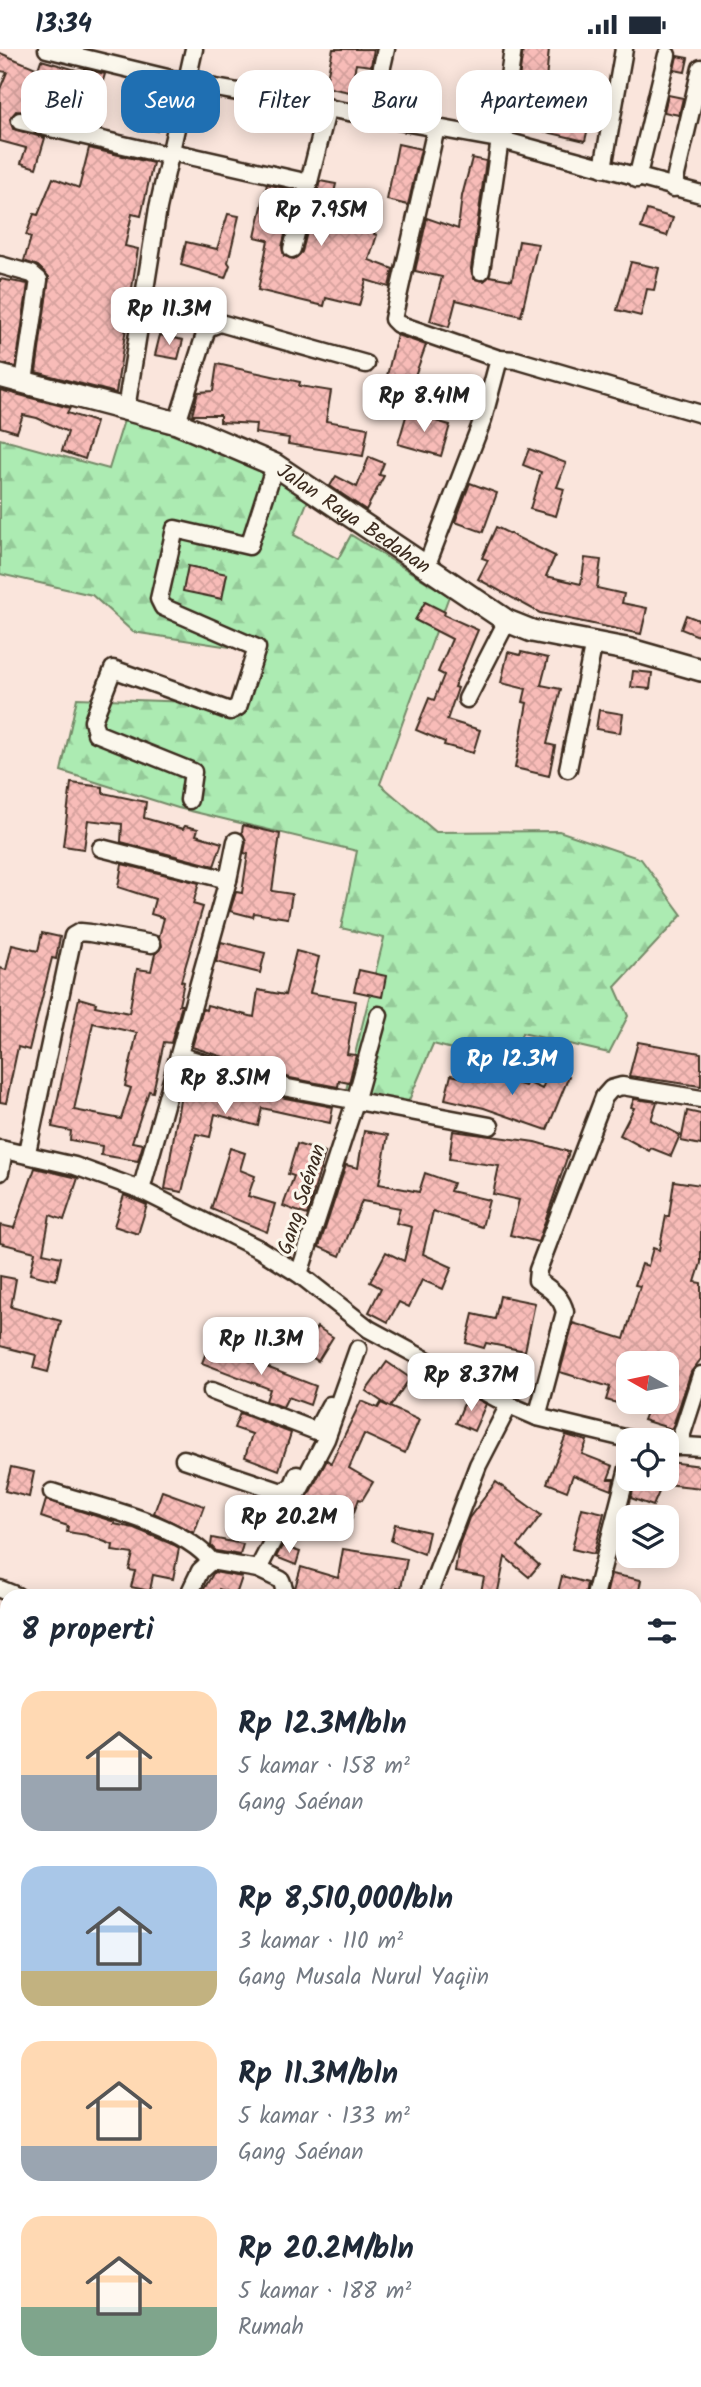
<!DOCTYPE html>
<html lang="id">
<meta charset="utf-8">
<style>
:root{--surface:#fff;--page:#f2f2f3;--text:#1f2937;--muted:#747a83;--accent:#1f6fb2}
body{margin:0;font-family:Kalam,sans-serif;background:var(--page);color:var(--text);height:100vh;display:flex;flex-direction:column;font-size:26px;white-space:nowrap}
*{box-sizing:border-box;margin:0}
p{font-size:23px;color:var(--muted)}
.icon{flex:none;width:38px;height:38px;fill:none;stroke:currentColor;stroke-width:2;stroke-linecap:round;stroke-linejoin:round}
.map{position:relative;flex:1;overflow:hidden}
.panel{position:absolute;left:0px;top:1540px;width:702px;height:798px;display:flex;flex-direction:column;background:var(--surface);border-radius:21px 21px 0 0;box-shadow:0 4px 18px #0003}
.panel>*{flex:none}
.banner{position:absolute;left:21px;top:21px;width:660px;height:63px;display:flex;gap:14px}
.needle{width:46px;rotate:279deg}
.fabs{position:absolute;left:616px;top:1302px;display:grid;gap:14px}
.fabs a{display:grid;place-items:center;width:63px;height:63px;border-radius:14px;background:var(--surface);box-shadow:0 4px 18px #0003;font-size:35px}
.price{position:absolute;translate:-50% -60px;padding:0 16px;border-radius:14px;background:#fff;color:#222;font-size:23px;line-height:46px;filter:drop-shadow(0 2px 4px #0008)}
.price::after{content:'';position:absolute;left:50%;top:42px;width:21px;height:16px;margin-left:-10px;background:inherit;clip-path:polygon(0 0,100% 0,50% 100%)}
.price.on{background:var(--accent);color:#fff}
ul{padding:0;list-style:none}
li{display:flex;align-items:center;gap:21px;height:175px;padding:0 21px}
li span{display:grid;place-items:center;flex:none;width:196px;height:140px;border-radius:21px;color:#555}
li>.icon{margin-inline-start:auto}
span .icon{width:84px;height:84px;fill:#fffc;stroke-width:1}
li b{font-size:30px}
h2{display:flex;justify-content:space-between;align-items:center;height:84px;padding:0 21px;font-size:30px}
.tag{padding:0 24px;border-radius:21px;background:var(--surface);box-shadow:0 4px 18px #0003;font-size:24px;line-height:63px}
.tag.on{background:var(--accent);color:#fff}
.status{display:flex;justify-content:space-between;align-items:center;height:49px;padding:0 35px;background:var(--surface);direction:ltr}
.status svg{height:19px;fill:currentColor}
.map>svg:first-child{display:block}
.forest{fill:url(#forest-firs);stroke:#748a68;stroke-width:2}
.building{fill:url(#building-cross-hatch);stroke:#3b2a1e;stroke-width:2;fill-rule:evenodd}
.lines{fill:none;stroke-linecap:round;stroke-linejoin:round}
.street-casing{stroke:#3b2a1e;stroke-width:21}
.secondary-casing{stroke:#3b2a1e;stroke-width:26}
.path{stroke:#3b2a1e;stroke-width:3.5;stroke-dasharray:5 5;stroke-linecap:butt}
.street{stroke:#fbf7ec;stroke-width:16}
.secondary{stroke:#fbf7ec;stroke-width:21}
.labels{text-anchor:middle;stroke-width:6;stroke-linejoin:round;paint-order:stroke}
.street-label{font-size:21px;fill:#3b2a1e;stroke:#fbf7ec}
</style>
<div class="status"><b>13:34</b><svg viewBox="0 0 49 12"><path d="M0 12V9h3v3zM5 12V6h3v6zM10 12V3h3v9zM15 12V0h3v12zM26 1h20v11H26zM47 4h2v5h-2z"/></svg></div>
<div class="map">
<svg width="701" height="2338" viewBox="0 0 701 2338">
<defs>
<pattern id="forest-firs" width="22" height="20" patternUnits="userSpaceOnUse" patternTransform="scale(1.75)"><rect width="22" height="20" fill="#acebb2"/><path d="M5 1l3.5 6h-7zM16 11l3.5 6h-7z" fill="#95ca99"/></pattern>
<pattern id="building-cross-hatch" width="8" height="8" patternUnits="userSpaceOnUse" patternTransform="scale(1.75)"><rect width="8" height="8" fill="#f8bcb8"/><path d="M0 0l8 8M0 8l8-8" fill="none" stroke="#d6a29e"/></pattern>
</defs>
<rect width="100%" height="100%" fill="#fae5dc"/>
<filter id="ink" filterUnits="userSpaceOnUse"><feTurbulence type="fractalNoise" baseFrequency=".0143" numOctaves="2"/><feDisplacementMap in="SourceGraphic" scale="14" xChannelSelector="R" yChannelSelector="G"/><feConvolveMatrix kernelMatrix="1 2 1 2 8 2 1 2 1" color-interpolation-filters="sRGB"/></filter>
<g filter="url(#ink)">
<polygon class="forest" points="125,368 256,417 308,451 294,486 338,510 351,486 449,547 380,735 436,783 559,782 641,810 682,866 615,938 628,967 609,1004 522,984 513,1016 433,995 407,1056 346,1041 384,889 341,879 357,802 178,759 61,722 77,649 249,655 256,602 133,583 92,546 0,525 0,390 109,420"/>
<g class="building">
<polygon points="333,0 374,0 371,17 356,15 350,43 325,38"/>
<polygon points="523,0 549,0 543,61 590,70 585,92 513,75"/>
<polygon points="0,4 38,20 41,11 83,23 84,20 105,25 98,48 105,49 101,73 16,62 10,70 13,80 45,89 36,119 21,114 26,99 0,92 0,40 7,23 0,22"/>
<polygon points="677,7 688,9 685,23 674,21"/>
<polygon points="151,41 168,45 157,82 141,77"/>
<polygon points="668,46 683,49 679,66 664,63"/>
<polygon points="398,95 421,100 408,156 387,151"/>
<polygon points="89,99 153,114 141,167 132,165 125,197 138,200 116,344 36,323 49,228 38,217 24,212 31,188 26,186 34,165 38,166 53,129 79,139"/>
<polygon points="472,109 486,112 471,220 474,230 484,232 490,227 512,231 519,192 538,195 521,267 456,251 449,278 430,272 442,228 415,222 427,169 458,180 462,147"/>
<polygon points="320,132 336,135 334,144 380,153 374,185 377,186 369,211 393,220 389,238 366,231 359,257 326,249 324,257 258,241 268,191 255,188 267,135 296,142 282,198 284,207 294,210 302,203"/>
<polygon points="647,161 673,169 667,187 641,179"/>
<polygon points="228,165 239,167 228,213 230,216 225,229 181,216 186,193 217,200"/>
<polygon points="631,213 659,219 654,241 647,240 641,267 617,261"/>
<polygon points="0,230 28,235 16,318 0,314"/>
<polygon points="160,286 183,291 178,310 155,306"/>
<polygon points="397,286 426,296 408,346 384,339"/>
<polygon points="217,315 300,333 299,337 331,342 326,372 368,379 363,407 288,395 289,389 255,384 256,375 220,373 220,366 192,366 198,343 213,342"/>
<polygon points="0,341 70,359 67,364 96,373 85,410 62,402 68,383 37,369 23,366 17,383 0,378"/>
<polygon points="407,364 450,376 441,407 398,395"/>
<polygon points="529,400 566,414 557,438 564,440 556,467 530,460 541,423 523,416"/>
<polygon points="369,408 384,414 379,426 384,427 366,461 330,437 336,427 357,438"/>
<polygon points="470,434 497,444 483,483 455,473"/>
<polygon points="496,478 555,507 546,527 581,535 585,509 601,511 597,539 624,545 622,554 647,559 641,585 540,564 478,530 488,511 482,509"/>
<polygon points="188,517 227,525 222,550 183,542"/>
<polygon points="425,553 445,563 444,566 478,581 454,638 458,639 447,671 480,681 473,704 444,696 445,693 416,681 429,649 434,651 444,626 438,623 452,590 415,571"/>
<polygon points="686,566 701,572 701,588 681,580"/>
<polygon points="508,603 520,606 521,603 548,609 541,636 561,640 547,695 555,697 549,727 515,719 527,654 523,653 526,640 501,634"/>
<polygon points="633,622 652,624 650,640 631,638"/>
<polygon points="599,661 623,665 620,684 596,680"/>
<polygon points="71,734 103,738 103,744 146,753 144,769 183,780 185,777 198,780 196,786 222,794 214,817 121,793 122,775 88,771 84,800 63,797"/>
<polygon points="243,776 280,785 272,842 292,845 288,869 254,864 253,868 230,862 236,843 242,844 248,805 244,804 246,793 242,783"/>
<path d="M122,815L199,834L193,855L203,858L181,932L184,933L179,956H182L171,994L164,993L153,1043L149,1042L132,1093L143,1095L138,1112L101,1106L102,1097L70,1091L71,1082L52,1078L79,949L96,954L95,957L129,964L137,920L151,922L155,905L162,897L159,888L164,869L151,865L155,850L118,838ZM93,974L137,984L125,1037L131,1039L121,1070L74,1061Z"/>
<polygon points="42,884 60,888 56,910 52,909 29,1001 18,998 6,1054 0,1053 0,919 6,921 12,896 38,902"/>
<polygon points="221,893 265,904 260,924 216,913"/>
<polygon points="296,902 319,908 310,944 356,952 347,1005 356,1006 349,1034 339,1032 338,1038 290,1029 192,998 203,960 206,961 207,956 254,968 258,941 285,946"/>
<polygon points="359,921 386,927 382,948 354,942"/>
<polygon points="638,993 701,1004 701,1037 629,1027"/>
<polygon points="550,1019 569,1027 547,1081 484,1059 445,1050 451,1026 485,1034 489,1025 525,1037 527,1033 542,1040"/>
<polygon points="198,1023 285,1049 333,1058 330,1074 262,1059 258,1077 215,1065 210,1088 196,1085 182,1143 165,1140 182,1039 194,1041"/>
<polygon points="634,1050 657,1053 651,1071 680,1086 671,1107 651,1099 649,1102 620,1086 634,1059 631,1058"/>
<polygon points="687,1062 701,1065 701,1096 681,1092"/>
<polygon points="364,1082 388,1086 379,1135 419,1143 425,1124 453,1134 450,1142 489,1151 482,1178 433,1162 423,1205 452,1218 443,1240 422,1231 409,1258 399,1253 388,1273 369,1263 381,1239 370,1233 386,1203 404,1212 412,1178 396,1174 400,1159 362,1152 340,1207 319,1198 346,1116 358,1119"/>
<polygon points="453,1082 535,1093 569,1103 538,1193 510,1186 519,1151 493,1145 499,1117 449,1110"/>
<polygon points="297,1095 325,1104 307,1166 283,1157 294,1127 288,1125"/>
<polygon points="230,1099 245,1104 240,1121 255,1127 248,1147 275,1155 267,1183 211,1160"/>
<polygon points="35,1119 78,1129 64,1171 50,1166 43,1204 61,1208 56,1231 30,1225 35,1203 0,1194 0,1176 14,1179"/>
<polygon points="674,1132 701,1136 701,1214 695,1233 701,1234 701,1310 691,1323 672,1380 643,1371 650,1353 667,1353 667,1314 628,1314 628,1357 606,1351 610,1338 560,1323 573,1274 624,1290 640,1237 635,1236 642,1215 648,1217 653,1199 659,1201 666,1167 669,1167"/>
<polygon points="124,1146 147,1156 138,1185 114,1177"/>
<polygon points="0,1227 16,1230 11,1258 61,1272 48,1323 33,1319 36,1306 0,1297"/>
<polygon points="500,1247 535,1254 525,1302 486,1294 484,1299 466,1294 473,1265 495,1270"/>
<polygon points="317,1278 333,1288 318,1312 302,1302"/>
<polygon points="209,1296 316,1337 310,1356 288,1348 283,1358 266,1352 270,1340 202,1314"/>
<polygon points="387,1313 410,1329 390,1358 366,1342"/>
<polygon points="468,1345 486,1355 474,1382 456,1374"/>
<polygon points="361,1352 378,1359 381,1354 419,1371 405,1404 364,1385 349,1419 373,1433 362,1451 359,1450 349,1476 303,1456 327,1411 331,1414"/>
<polygon points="240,1364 291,1384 279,1421 245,1408 252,1385 234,1379"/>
<polygon points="566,1386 587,1392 582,1405 613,1417 608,1430 614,1430 612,1441 573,1426 567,1442 547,1434"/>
<polygon points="669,1413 701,1417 701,1439 666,1435"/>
<polygon points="11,1418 34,1423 29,1448 5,1442"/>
<polygon points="636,1430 648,1430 662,1436 653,1457 631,1449"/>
<polygon points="496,1433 541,1466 518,1497 539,1516 529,1528 505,1508 497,1547 481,1543 484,1528 455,1523 459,1496 469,1469"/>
<polygon points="162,1442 204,1457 194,1484 154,1464"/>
<polygon points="46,1451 115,1473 114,1475 134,1479 174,1496 179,1499 173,1530 153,1526 150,1542 131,1538 135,1522 129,1521 133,1505 112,1502 113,1496 87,1486 67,1483 68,1477 41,1468"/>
<polygon points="582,1459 604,1464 594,1505 572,1500"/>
<polygon points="395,1475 429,1483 424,1505 391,1492"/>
<polygon points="212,1489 243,1495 240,1506 216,1502 211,1497"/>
<polygon points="282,1497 300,1503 296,1516 276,1508"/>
<polygon points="343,1500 407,1510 401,1539 397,1538 395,1547 297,1545 295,1539 301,1518 338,1529"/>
<polygon points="214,1523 242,1528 236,1546 219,1540 218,1547 201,1545"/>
<polygon points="611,1525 641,1531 638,1547 606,1547"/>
<polygon points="562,1527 587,1534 585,1547 557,1547"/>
</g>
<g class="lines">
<defs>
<g id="street">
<polyline points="47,0 188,34 498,90 701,145"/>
<polyline points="371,66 386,0"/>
<polyline points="20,72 171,107"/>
<polyline points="172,103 309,134"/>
<polyline points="603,119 624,0"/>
<polyline points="637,130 667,6"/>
<polyline points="673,139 701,19"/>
<polyline points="292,200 328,58"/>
<polyline points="0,216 32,225 39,231 24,332"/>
<polyline points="481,222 513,0"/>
<polyline points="499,310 516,311 701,365"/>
<polyline points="126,360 158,159 194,0"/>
<polyline points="177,374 207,279 220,274 366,315"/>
<polyline points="426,518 483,370 499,310 398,275 393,270 436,79"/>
<polyline points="467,650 507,572"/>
<polyline points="568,720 594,593"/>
<polyline points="189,751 193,723 96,684 93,672 113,620 230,662 238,658 257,599 163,558 159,550 175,480 249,497 275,416"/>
<polyline points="101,799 228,831 141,1141"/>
<polyline points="228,831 236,792"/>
<polyline points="180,1007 288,1039 490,1077"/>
<polyline points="0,1100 75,1117 141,1141 259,1200 299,1225 369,1280 509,1356 537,1368 633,1391"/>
<polyline points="27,1103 73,887 80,883 90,884 152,895"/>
<polyline points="0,1123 4,1101"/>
<polyline points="299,1225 355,1053 379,966"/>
<polyline points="212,1342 316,1382 330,1356"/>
<path d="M537,1368L565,1263C561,1246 550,1241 537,1231L538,1221L604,1048L611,1040L622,1037L701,1050"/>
<polyline points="667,1396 701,1398"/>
<polyline points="678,1397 701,1326"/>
<polyline points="184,1410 282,1443 292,1438 297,1426"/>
<path d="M52,1443C98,1458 180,1474 211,1512L258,1520"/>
<polyline points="0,1540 17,1547"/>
<polyline points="188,1547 200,1522 211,1512"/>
<polyline points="287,1547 281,1531 258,1520 326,1390 358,1300"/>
<polyline points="428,1547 478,1416 509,1356"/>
<polyline points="595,1547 628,1419"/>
<polyline points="695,1690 701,1676"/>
<polyline points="3,1897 7,1912"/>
<polyline points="695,2044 701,2046"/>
<polyline points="695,2080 701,2063"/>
<polyline points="0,2165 7,2167"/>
<polyline points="0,2291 7,2275"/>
<polyline points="599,2338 602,2331"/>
</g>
<g id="secondary">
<path id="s1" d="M0,327L177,374L275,416L507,572L532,582L631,601L701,621"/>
</g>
</defs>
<use href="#street" class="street-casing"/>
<use href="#secondary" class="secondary-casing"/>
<polyline class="path" points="0,1692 7,1694"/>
<use href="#street" class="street"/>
<use href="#secondary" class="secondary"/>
</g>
</g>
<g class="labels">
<g class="street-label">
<text dy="7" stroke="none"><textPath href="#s1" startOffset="385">Jalan Raya Bedahan</textPath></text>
<text transform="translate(301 1150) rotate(-72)" y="7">Gang Saénan</text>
</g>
</g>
</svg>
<div class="fabs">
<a><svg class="needle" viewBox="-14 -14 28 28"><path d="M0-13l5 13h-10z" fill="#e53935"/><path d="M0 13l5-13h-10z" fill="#747a83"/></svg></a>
<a><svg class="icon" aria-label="locate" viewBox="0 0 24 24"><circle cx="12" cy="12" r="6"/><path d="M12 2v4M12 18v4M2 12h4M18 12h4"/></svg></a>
<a><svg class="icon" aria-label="layers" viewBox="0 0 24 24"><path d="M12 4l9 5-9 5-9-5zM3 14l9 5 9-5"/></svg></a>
</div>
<b class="price" style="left:321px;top:199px">Rp 7.95M</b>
<b class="price" style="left:169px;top:298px">Rp 11.3M</b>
<b class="price" style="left:424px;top:385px">Rp 8.41M</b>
<b class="price on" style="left:512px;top:1048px">Rp 12.3M</b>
<b class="price" style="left:225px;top:1067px">Rp 8.51M</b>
<b class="price" style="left:261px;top:1328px">Rp 11.3M</b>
<b class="price" style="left:471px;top:1364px">Rp 8.37M</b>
<b class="price" style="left:289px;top:1506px">Rp 20.2M</b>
<div class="banner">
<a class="tag">Beli</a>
<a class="tag on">Sewa</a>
<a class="tag">Filter</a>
<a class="tag">Baru</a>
<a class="tag">Apartemen</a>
</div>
<section class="panel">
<h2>8 properti<svg class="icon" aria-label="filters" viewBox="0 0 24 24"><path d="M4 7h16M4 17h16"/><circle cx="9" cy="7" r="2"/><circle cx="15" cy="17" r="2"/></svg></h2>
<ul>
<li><span style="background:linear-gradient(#ffd9b3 60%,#9aa5b1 0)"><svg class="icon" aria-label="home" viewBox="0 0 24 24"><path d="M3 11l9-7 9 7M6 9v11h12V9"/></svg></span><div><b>Rp 12.3M/bln</b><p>5 kamar · 158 m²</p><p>Gang Saénan</p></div></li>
<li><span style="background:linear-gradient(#a9c7e8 75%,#c2b280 0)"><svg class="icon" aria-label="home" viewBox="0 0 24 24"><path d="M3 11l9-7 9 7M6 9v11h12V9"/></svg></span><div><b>Rp 8,510,000/bln</b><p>3 kamar · 110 m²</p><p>Gang Musala Nurul Yaqiin</p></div></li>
<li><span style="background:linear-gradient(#ffd9b3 75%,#9aa5b1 0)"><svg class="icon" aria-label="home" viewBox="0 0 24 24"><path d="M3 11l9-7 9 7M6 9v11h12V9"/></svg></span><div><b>Rp 11.3M/bln</b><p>5 kamar · 133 m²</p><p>Gang Saénan</p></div></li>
<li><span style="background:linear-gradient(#ffd9b3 65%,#7fa58c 0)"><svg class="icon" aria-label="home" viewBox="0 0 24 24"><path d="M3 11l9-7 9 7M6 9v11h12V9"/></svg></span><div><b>Rp 20.2M/bln</b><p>5 kamar · 188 m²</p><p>Rumah</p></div></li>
</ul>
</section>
</div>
